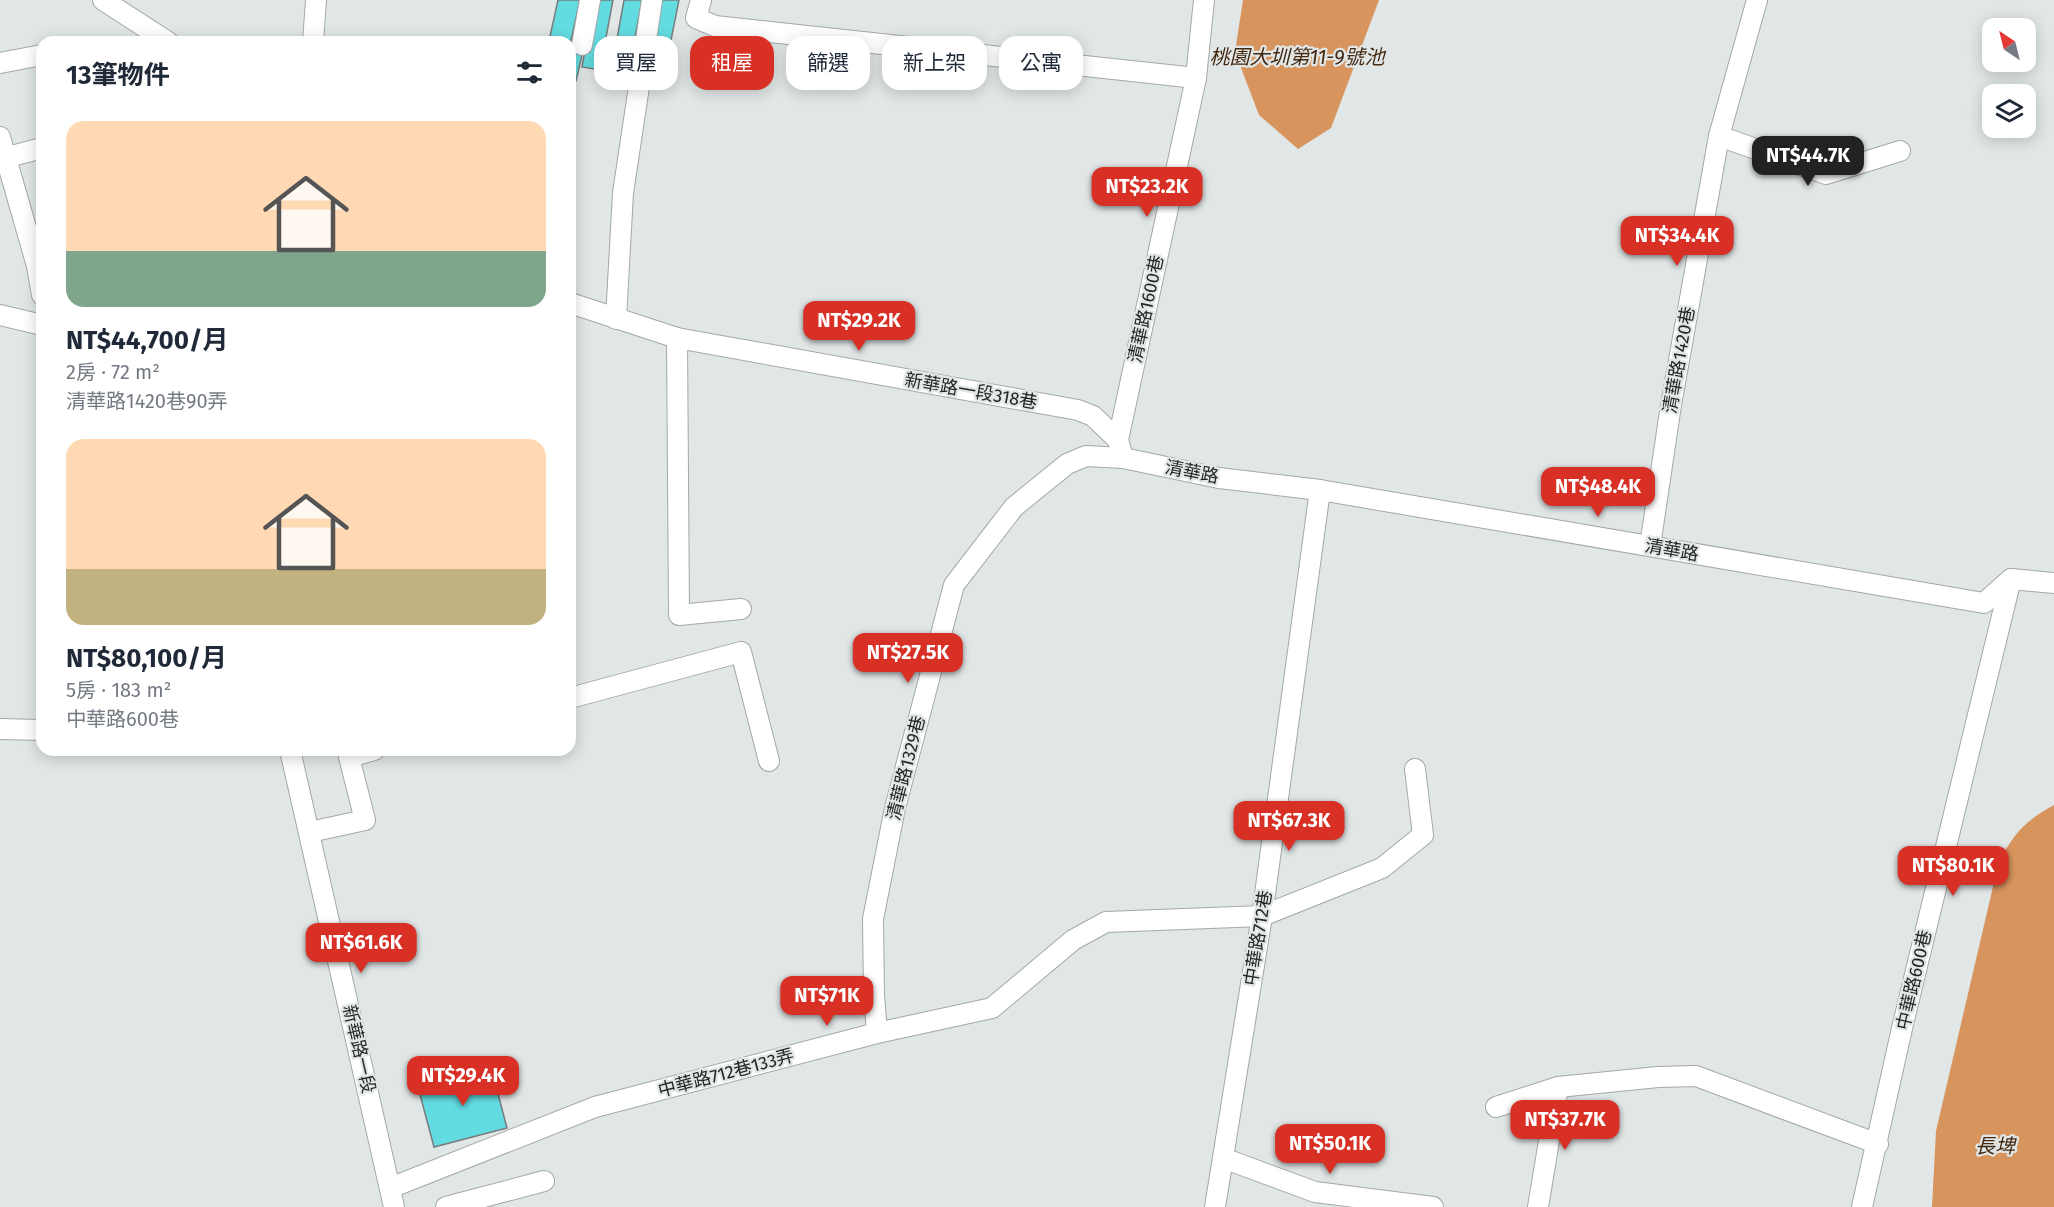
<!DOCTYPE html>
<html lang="zh-TW">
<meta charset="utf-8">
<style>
:root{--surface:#fff;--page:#f2f2f3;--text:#1f2937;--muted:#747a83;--accent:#d93025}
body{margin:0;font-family:"Fira Sans","Noto Sans TC",sans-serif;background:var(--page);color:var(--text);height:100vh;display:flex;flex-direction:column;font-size:22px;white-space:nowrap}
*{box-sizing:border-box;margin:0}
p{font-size:20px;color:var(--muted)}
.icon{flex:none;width:33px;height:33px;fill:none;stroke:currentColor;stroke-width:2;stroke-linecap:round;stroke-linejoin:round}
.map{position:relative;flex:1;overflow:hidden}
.panel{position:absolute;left:36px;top:36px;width:540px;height:720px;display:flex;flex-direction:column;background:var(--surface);border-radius:18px;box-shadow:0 3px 15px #0003}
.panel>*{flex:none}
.banner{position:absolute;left:594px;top:36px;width:570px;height:54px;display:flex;gap:12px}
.needle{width:39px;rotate:325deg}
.tools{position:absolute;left:1982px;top:18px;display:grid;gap:12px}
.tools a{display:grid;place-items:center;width:54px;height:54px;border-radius:12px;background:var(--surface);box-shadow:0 3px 15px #0003;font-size:30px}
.price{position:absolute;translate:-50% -51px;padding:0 14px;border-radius:12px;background:var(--accent);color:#fff;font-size:20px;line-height:39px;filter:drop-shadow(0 2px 3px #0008)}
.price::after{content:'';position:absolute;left:50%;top:36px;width:18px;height:14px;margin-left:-9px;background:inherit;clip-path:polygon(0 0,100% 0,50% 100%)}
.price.active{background:#222;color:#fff}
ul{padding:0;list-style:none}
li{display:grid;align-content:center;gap:12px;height:318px;padding:0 30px}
li span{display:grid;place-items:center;height:186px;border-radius:18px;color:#555}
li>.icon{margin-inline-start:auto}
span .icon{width:108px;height:108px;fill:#fffc;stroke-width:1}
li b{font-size:26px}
h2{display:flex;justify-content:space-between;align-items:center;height:72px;padding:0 30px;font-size:26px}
.tag{padding:0 21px;border-radius:18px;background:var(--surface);box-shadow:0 3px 15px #0003;font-size:21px;line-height:54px}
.tag.active{background:var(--accent);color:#fff}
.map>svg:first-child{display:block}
.water{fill:#d8945d}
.building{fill:#63dce1;stroke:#777c7c;stroke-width:1.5}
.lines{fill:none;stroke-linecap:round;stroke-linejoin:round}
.minor-casing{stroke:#a4a8a8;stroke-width:22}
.minor{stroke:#fff;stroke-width:20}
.labels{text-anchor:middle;stroke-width:4.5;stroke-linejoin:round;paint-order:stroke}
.street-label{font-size:18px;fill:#242525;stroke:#e1e6e6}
.water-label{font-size:20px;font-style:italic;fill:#442810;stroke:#e1e6e6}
</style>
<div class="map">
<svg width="2054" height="1207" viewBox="0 0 2054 1207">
<rect width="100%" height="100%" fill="#e1e6e6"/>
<g class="water">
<polygon points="1243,0 1379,0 1331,128 1298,149 1259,115 1235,52"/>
<path d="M2054,805V1207H1932L1936,1131L1999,861C2015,832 2025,821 2054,805Z"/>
</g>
<g class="building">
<polygon points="558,0 580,0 570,45 570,42 549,41"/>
<polygon points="594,0 613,0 600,70 582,67"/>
<polygon points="624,0 642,0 628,75 611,72"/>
<polygon points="659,0 679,0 663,80 644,77"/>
<polygon points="570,48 583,51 576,81 570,80"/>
<polygon points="491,1067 507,1128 434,1147 418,1087"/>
</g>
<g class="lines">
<defs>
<g id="minor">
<polyline points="103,0 168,42"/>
<polyline points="701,0 696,18 715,26 1196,78"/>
<polyline points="1204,0 1196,78 1118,440 1123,458 1219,478 1320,490 1984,603 2011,579 2054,583"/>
<polyline points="313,42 316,0"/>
<polyline points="582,45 590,0"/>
<polyline points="0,63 42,55"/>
<polyline points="1719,136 1826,174 1900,151"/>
<polyline points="0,137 37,266 42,295"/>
<polyline points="0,159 42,148"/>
<polyline points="570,303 677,338 1078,410 1093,416 1118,440"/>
<polyline points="0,315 42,325"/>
<polyline points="616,319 623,193 652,0"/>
<polyline points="677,338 679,615 741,609"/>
<polyline points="1650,546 1671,405 1719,136 1757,0"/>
<polyline points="570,698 741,652 769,761"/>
<polyline points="0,729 42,730"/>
<polyline points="290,750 394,1207"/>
<polyline points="310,832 365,820 349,757 374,750"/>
<polyline points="877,1033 874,995 873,919 895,808 954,585 1014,507 1067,464 1086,456 1123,458"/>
<polyline points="1496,1107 1558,1087 1658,1077 1696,1076 1878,1144"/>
<polyline points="1223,1158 1315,1192 1433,1207"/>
<polyline points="390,1188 595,1107 877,1033 992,1008 1073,940 1106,922 1262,916 1382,868 1423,835 1415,769"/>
<polyline points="446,1207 544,1181"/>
<polyline points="1215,1207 1262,916 1320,490"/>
<polyline points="1538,1207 1558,1087"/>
<polyline points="1862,1207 1903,1024 2011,579"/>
</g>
</defs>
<use href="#minor" class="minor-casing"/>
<use href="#minor" class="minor"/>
</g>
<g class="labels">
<g class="street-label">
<text transform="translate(1146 309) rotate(-78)" y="6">清華路1600巷</text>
<text transform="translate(1679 360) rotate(-80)" y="6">清華路1420巷</text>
<text transform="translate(971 391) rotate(10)" y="6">新華路一段318巷</text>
<text transform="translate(1192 472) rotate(11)" y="6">清華路</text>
<text transform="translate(1672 550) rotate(10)" y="6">清華路</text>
<text transform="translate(906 768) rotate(-76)" y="6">清華路1329巷</text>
<text transform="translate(1258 938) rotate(-81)" y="6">中華路712巷</text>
<text transform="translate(1914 980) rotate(-77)" y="6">中華路600巷</text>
<text transform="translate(359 1049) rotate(77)" y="6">新華路一段</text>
<text transform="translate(726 1073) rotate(-15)" y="6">中華路712巷133弄</text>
</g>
<g class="water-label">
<text x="1297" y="64">桃園大圳第11-9號池</text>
<text x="1995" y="1153">長埤</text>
</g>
</g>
</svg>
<div class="tools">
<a><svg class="needle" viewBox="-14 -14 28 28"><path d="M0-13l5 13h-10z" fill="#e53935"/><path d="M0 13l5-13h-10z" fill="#747a83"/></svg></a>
<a><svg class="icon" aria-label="layers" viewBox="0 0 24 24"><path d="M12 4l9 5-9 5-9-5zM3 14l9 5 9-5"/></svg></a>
</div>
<b class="price active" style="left:1808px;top:187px">NT$44.7K</b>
<b class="price" style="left:1147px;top:218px">NT$23.2K</b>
<b class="price" style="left:1677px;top:267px">NT$34.4K</b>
<b class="price" style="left:859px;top:352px">NT$29.2K</b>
<b class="price" style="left:1598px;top:518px">NT$48.4K</b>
<b class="price" style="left:908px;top:684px">NT$27.5K</b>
<b class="price" style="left:1289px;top:852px">NT$67.3K</b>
<b class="price" style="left:1953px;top:897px">NT$80.1K</b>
<b class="price" style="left:361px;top:974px">NT$61.6K</b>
<b class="price" style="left:827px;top:1027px">NT$71K</b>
<b class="price" style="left:463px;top:1107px">NT$29.4K</b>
<b class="price" style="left:1565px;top:1151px">NT$37.7K</b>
<b class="price" style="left:1330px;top:1175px">NT$50.1K</b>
<div class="banner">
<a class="tag">買屋</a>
<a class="tag active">租屋</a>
<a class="tag">篩選</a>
<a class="tag">新上架</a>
<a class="tag">公寓</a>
</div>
<section class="panel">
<h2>13筆物件<svg class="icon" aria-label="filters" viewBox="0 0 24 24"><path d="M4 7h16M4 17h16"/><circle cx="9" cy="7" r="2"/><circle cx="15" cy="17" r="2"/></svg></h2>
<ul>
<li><span style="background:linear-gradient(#ffd9b3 70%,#7fa58c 0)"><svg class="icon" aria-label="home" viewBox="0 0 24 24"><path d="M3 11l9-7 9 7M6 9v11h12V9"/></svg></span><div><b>NT$44,700/月</b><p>2房 · 72 m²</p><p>清華路1420巷90弄</p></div></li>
<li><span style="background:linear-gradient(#ffd9b3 70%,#c2b280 0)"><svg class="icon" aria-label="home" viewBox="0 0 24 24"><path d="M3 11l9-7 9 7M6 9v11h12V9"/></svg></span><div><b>NT$80,100/月</b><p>5房 · 183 m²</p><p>中華路600巷</p></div></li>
</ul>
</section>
</div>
